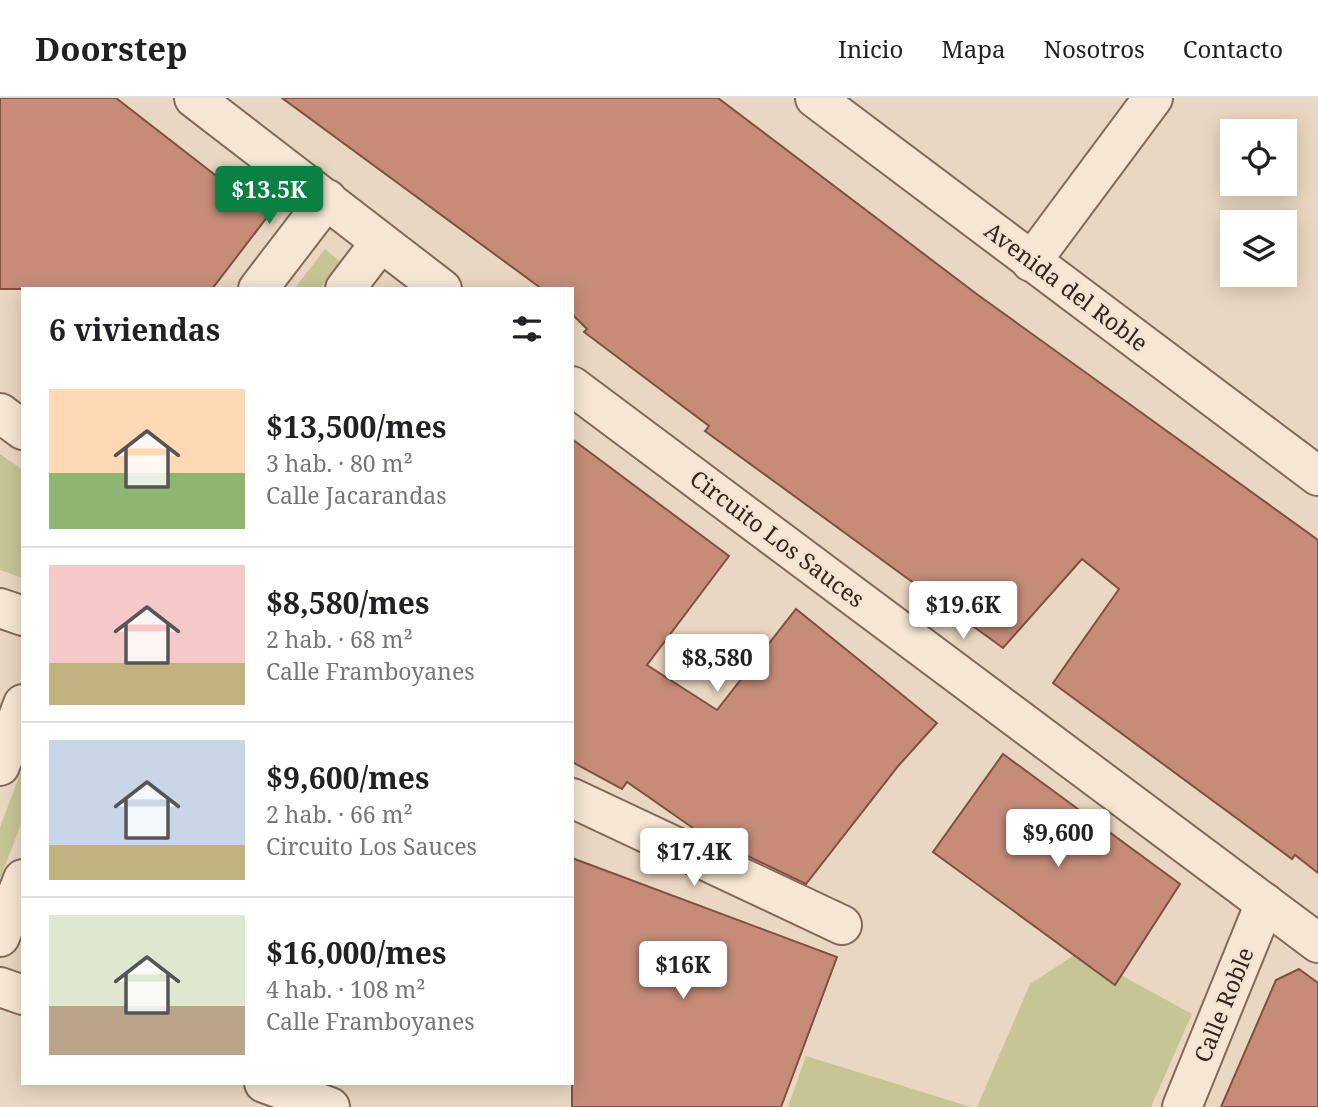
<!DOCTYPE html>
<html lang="es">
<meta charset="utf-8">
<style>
:root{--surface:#fff;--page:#f6f6f6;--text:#202124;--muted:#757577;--line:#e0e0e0;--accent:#0b8043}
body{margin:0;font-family:"Noto Serif",serif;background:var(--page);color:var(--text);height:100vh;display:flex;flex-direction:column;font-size:26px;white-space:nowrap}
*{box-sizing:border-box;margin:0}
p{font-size:23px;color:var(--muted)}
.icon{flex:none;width:38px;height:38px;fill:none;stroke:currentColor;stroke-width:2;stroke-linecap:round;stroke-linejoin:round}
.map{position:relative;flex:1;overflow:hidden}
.drawer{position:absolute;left:21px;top:189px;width:553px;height:798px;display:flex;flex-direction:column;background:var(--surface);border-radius:0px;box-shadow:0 4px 18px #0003}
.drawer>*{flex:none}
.tools{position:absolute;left:1220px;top:21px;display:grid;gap:14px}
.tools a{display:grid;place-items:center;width:77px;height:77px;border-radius:0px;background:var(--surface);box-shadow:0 4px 18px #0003;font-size:35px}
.price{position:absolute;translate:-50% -60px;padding:0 16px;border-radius:7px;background:#fff;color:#222;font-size:23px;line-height:46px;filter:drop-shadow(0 2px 4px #0008)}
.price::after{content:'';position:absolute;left:50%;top:42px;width:21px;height:16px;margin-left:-10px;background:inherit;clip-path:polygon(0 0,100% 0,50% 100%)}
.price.current{background:var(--accent);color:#fff}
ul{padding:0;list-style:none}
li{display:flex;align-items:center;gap:21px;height:175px;padding:0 28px}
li+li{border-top:2px solid var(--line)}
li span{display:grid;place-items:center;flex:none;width:196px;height:140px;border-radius:0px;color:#555}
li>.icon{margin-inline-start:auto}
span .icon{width:84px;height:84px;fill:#fffc;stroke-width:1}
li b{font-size:30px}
h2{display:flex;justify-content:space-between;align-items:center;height:84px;padding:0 28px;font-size:30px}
header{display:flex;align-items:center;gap:42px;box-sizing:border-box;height:98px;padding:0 35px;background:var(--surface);border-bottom:2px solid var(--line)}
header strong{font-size:33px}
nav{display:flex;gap:38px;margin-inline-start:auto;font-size:24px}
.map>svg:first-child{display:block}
.green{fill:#c7c596}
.building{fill:#c68c79;stroke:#805041;stroke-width:2}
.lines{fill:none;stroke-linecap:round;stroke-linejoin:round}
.street-casing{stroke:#82695a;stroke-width:42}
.street{stroke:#f6e6d3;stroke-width:38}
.labels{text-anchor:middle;stroke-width:5;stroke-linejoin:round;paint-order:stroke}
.street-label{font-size:23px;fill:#33241d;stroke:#f2e3d0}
</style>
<header>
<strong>Doorstep</strong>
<nav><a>Inicio</a><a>Mapa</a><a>Nosotros</a><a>Contacto</a></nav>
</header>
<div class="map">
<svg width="1318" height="1009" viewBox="0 0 1318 1009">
<rect width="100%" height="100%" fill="#ead7c1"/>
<g class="green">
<polygon points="325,151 341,164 320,191 294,191"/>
<polygon points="0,356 23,372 23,480 0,472"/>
<polygon points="23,669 23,721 0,781 0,729"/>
<polygon points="1079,854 1192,916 1151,1009 977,1009 1030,886"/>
<polygon points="806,958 971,1009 788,1009"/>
</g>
<g class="building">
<polygon points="0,0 116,0 268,118 212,191 0,191"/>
<polygon points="282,0 718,0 978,197 1318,442 1318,775 1295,757 1292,761 1053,585 1119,491 1082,461 1003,550 705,333 709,328 584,234 587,231 572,216 572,191 542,191"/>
<polygon points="572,341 729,458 647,567 717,612 796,511 937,625 899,667 806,786 700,735 627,684 622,691 572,664"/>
<polygon points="1003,656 1180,786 1115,887 933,754"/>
<polygon points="572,760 837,859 781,1009 572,1009"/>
<polygon points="1299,871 1318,885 1318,1009 1221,1009 1276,882"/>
</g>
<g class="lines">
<defs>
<g id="street">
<polyline points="194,0 442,191"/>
<polyline points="815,0 1318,378"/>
<polyline points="1031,164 1153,0"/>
<polyline points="258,191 327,101"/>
<polyline points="345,191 380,145"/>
<polyline points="572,288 1318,845"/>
<polyline points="0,315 23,332"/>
<polyline points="0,510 23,518"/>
<polyline points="0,668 23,606"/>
<polyline points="572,700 842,827"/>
<polyline points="0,839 23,781"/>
<polyline points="0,889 23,897"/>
<polyline points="264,985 330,1009"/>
<polyline points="1182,1009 1265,805"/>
</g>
</defs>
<use href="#street" class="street-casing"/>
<use href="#street" class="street"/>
</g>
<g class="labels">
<g class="street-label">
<text transform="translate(1066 189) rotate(37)" y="8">Avenida del Roble</text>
<text transform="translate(777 441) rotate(37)" y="8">Circuito Los Sauces</text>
<text transform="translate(1224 907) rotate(-68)" y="8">Calle Roble</text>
</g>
</g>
</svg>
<div class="tools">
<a><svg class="icon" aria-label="locate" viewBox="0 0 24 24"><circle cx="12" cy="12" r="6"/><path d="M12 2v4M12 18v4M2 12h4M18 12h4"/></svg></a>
<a><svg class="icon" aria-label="layers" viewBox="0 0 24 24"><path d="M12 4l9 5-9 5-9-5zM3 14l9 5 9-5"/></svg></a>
</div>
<b class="price current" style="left:269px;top:128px">$13.5K</b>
<b class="price" style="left:963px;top:543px">$19.6K</b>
<b class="price" style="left:717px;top:596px">$8,580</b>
<b class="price" style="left:1058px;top:771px">$9,600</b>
<b class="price" style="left:694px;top:790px">$17.4K</b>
<b class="price" style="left:683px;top:903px">$16K</b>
<section class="drawer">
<h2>6 viviendas<svg class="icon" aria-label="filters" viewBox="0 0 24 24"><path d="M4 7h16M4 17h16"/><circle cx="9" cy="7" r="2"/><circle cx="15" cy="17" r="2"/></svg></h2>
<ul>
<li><span style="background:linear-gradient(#ffd9b3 60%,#8fb573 0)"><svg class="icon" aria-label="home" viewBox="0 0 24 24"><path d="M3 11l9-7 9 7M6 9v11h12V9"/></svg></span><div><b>$13,500/mes</b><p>3 hab. · 80 m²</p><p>Calle Jacarandas</p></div></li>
<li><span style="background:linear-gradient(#f6c9c9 70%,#c2b280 0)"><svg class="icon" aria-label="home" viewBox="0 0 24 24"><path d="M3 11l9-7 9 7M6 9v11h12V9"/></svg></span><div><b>$8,580/mes</b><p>2 hab. · 68 m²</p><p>Calle Framboyanes</p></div></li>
<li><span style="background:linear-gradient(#c9d6e8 75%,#c2b280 0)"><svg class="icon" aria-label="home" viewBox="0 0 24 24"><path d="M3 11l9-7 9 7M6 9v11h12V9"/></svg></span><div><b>$9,600/mes</b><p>2 hab. · 66 m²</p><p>Circuito Los Sauces</p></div></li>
<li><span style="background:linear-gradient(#dfe7d0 65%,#b9a48a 0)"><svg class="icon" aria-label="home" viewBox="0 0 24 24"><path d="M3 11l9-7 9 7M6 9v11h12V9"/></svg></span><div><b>$16,000/mes</b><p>4 hab. · 108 m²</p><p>Calle Framboyanes</p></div></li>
</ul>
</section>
</div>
